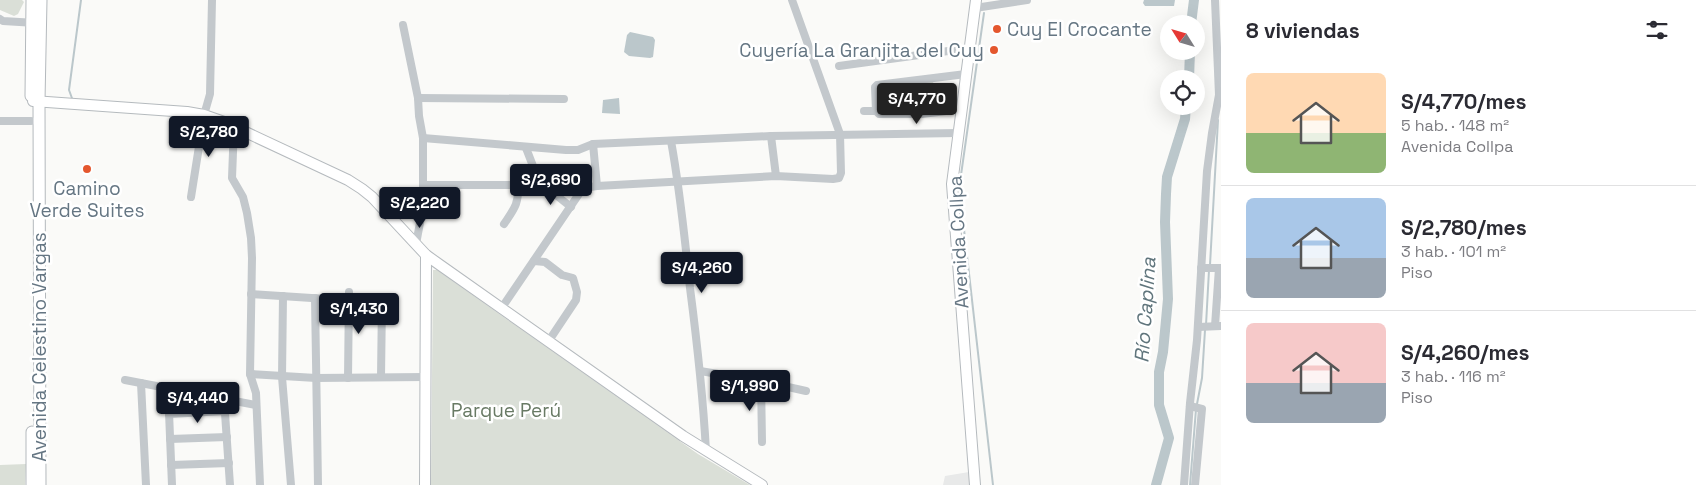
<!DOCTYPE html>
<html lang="es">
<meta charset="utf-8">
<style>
:root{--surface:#fff;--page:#f2f2f3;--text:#2b2b33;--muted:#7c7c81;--line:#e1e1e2;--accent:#111827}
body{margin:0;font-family:"Space Grotesk",sans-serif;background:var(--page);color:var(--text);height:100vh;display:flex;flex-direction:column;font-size:19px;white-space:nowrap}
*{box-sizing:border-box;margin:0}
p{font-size:16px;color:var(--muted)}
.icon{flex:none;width:28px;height:28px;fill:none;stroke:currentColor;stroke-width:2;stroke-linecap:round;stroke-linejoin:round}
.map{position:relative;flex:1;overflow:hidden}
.drawer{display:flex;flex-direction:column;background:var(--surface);width:475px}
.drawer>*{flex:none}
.needle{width:32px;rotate:307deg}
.buttons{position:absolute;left:1160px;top:15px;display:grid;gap:10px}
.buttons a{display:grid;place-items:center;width:45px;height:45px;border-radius:50%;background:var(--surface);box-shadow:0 5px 20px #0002;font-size:25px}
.price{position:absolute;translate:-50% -42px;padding:0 11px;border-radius:5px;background:var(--accent);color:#fff;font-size:16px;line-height:32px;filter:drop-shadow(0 1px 2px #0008)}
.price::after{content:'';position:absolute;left:50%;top:30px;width:15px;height:11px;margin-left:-8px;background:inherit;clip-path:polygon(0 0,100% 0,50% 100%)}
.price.current{background:#222;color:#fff}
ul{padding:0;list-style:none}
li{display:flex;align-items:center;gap:15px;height:125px;padding:0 25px}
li+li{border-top:1px solid var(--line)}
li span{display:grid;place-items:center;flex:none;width:140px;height:100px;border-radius:8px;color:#555}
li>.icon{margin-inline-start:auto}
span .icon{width:60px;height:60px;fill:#fffc;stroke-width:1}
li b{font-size:21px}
h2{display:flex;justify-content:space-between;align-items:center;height:60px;padding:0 25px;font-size:21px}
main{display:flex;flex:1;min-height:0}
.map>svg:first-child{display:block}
.built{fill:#e8e9e9}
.green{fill:#dadfd7}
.water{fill:#bbc7cb}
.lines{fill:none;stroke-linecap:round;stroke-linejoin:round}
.stream{stroke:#bbc7cb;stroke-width:2}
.river{stroke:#bbc7cb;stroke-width:10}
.major-casing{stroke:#b5babe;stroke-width:12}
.highway-casing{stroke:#b4b9bd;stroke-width:13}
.minor{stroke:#c3c8cc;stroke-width:8}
.major{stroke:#fff;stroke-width:10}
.highway{stroke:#fff;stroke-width:11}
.poi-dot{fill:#e4572e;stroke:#fff;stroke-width:2}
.labels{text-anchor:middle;stroke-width:5;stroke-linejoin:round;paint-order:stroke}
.poi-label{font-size:19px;fill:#657683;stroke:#fff;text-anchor:start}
.street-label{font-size:19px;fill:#657683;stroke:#fff}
.park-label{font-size:19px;fill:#687a64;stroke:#fff}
.water-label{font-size:20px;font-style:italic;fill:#60757c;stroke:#fff}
</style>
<main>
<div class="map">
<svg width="1221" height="485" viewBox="0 0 1221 485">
<rect width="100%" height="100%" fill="#fafaf8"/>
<polygon class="built" points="969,472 970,485 943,485 945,476"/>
<g class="green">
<polygon points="0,0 22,0 24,2 18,14 14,16 0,10"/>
<polygon points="933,78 934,110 928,110 926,80"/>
<polygon points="433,270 437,270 698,454 750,485 431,485"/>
<polygon points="26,464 25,485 0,485 0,465"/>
</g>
<g class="water">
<polygon points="1144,0 1175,0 1174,6 1145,6 1143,3"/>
<polygon points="630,32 653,37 655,40 653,57 650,58 629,56 624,52 627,35"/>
<polygon points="619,98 620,114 602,113 603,100"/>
</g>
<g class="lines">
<g class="stream">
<polyline points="984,13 960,182 960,194 993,485"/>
<polyline points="73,101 69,90 81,0"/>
<polyline points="1210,265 1218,120"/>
<polyline points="1206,325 1209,270"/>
<polyline points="1197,404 1202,378 1205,330"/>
<polyline points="1190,485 1196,409"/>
</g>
<g class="river">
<polyline points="1191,24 1194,0"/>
<polyline points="1189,79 1190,51"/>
<polyline points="1156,485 1169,438 1159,405 1159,372 1163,352 1168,299 1165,222 1166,194 1167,177 1185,119 1186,106"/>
</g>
<defs>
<g id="major">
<polyline points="33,101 187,112 204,115 224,122 348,180 362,189 372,197 426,255 440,265 683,436 762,485"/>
<polyline points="425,485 426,255"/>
<polyline points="975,485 952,184 976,0"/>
</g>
<g id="highway">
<polyline points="31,96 32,0"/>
<polyline points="32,432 32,485"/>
<polyline points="40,485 39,101 41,0"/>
</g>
</defs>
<use href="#major" class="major-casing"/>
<use href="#highway" class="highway-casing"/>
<g class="minor">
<polyline points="975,8 1027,0"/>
<polyline points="0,19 3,21 36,23"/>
<polyline points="403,25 418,98 419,116 423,138 423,207 416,244"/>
<polyline points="839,66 970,48"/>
<polyline points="418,98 564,99"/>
<polyline points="962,109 922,114 879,114 876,111 875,87 877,85 966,74"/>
<polyline points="864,111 876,111"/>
<polyline points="0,121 31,121"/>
<polyline points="234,126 232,178 243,197 247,213 251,238 252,258 250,374 256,393 260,485"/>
<polyline points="771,136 776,176"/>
<polyline points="423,138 566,150 578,150 593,144 771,136 958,133"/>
<path d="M671,141C680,190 685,239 690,288C697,342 703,396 706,451"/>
<polyline points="593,144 597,186"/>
<polyline points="526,148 540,184 546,187 571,207"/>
<polyline points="424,185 518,185 583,188 597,186 776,176 833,179 839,178 841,173 840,134 792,0"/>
<polyline points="191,197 204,115 210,94 212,0"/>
<path d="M504,224C514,209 519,204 518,185"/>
<polyline points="534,261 545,262 562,275 573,278 577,292 576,300 548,342"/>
<polyline points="1201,268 1221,268"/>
<polyline points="251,294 327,299"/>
<polyline points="283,296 282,377 291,485"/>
<polyline points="315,298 318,485"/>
<polyline points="349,301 382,301 381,377"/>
<polyline points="501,309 583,188"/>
<polyline points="1215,326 1219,268"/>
<polyline points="1198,327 1221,326"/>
<polyline points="700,371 761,381 806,391"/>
<polyline points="250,374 316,378 425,377"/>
<polyline points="348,378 349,292"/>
<polyline points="125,380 256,405"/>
<polyline points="761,381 762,442"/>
<polyline points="141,383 146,485"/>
<polyline points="168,388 172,485"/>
<polyline points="224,399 230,485"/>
<polyline points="1190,406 1202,409 1195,485"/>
<polyline points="169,414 225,411"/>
<polyline points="170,439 227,437"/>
<polyline points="171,465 229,463"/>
<polyline points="1184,485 1190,403 1197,340 1207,171 1212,133 1219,95 1215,0"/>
</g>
<use href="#major" class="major"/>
<use href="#highway" class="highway"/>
</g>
<g class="poi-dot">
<circle cx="997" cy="29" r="5"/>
<circle cx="994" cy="50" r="5"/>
<circle cx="87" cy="169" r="5"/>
</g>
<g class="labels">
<g class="poi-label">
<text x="1007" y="36">Cuy El Crocante</text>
<text x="984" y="57" text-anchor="end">Cuyería La Granjita del Cuy</text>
<text x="87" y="195" text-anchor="middle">Camino<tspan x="87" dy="22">Verde Suites</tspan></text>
</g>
<g class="street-label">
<text transform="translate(958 242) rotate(-93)" y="7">Avenida Collpa</text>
<text transform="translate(39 347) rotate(-90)" y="7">Avenida Celestino Vargas</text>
</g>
<g class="park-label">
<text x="506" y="417">Parque Perú</text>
</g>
<g class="water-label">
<text transform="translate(1145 310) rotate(-86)" y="7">Río Caplina</text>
</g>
</g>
</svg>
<div class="buttons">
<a><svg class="needle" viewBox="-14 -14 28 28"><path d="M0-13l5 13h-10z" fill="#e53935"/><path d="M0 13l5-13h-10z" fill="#7c7c81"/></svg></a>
<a><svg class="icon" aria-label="locate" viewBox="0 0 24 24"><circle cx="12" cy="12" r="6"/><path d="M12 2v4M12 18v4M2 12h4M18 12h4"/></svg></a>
</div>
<b class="price current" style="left:917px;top:125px">S/4,770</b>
<b class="price" style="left:209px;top:158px">S/2,780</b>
<b class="price" style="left:551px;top:206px">S/2,690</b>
<b class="price" style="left:420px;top:229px">S/2,220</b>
<b class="price" style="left:702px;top:294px">S/4,260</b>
<b class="price" style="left:359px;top:335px">S/1,430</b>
<b class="price" style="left:750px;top:412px">S/1,990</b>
<b class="price" style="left:198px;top:424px">S/4,440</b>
</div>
<section class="drawer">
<h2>8 viviendas<svg class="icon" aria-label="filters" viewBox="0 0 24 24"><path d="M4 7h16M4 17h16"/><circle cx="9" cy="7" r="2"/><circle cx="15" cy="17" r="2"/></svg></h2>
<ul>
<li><span style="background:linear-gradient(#ffd9b3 60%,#8fb573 0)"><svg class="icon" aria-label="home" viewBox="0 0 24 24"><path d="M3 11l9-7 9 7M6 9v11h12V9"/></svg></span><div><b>S/4,770/mes</b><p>5 hab. · 148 m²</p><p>Avenida Collpa</p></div></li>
<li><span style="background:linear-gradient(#a9c7e8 60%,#9aa5b1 0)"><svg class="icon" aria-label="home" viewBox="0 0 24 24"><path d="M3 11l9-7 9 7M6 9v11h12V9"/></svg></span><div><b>S/2,780/mes</b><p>3 hab. · 101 m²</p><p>Piso</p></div></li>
<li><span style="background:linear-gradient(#f6c9c9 60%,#9aa5b1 0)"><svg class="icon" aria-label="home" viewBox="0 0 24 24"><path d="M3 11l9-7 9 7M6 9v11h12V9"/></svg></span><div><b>S/4,260/mes</b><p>3 hab. · 116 m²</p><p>Piso</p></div></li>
</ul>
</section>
</main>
